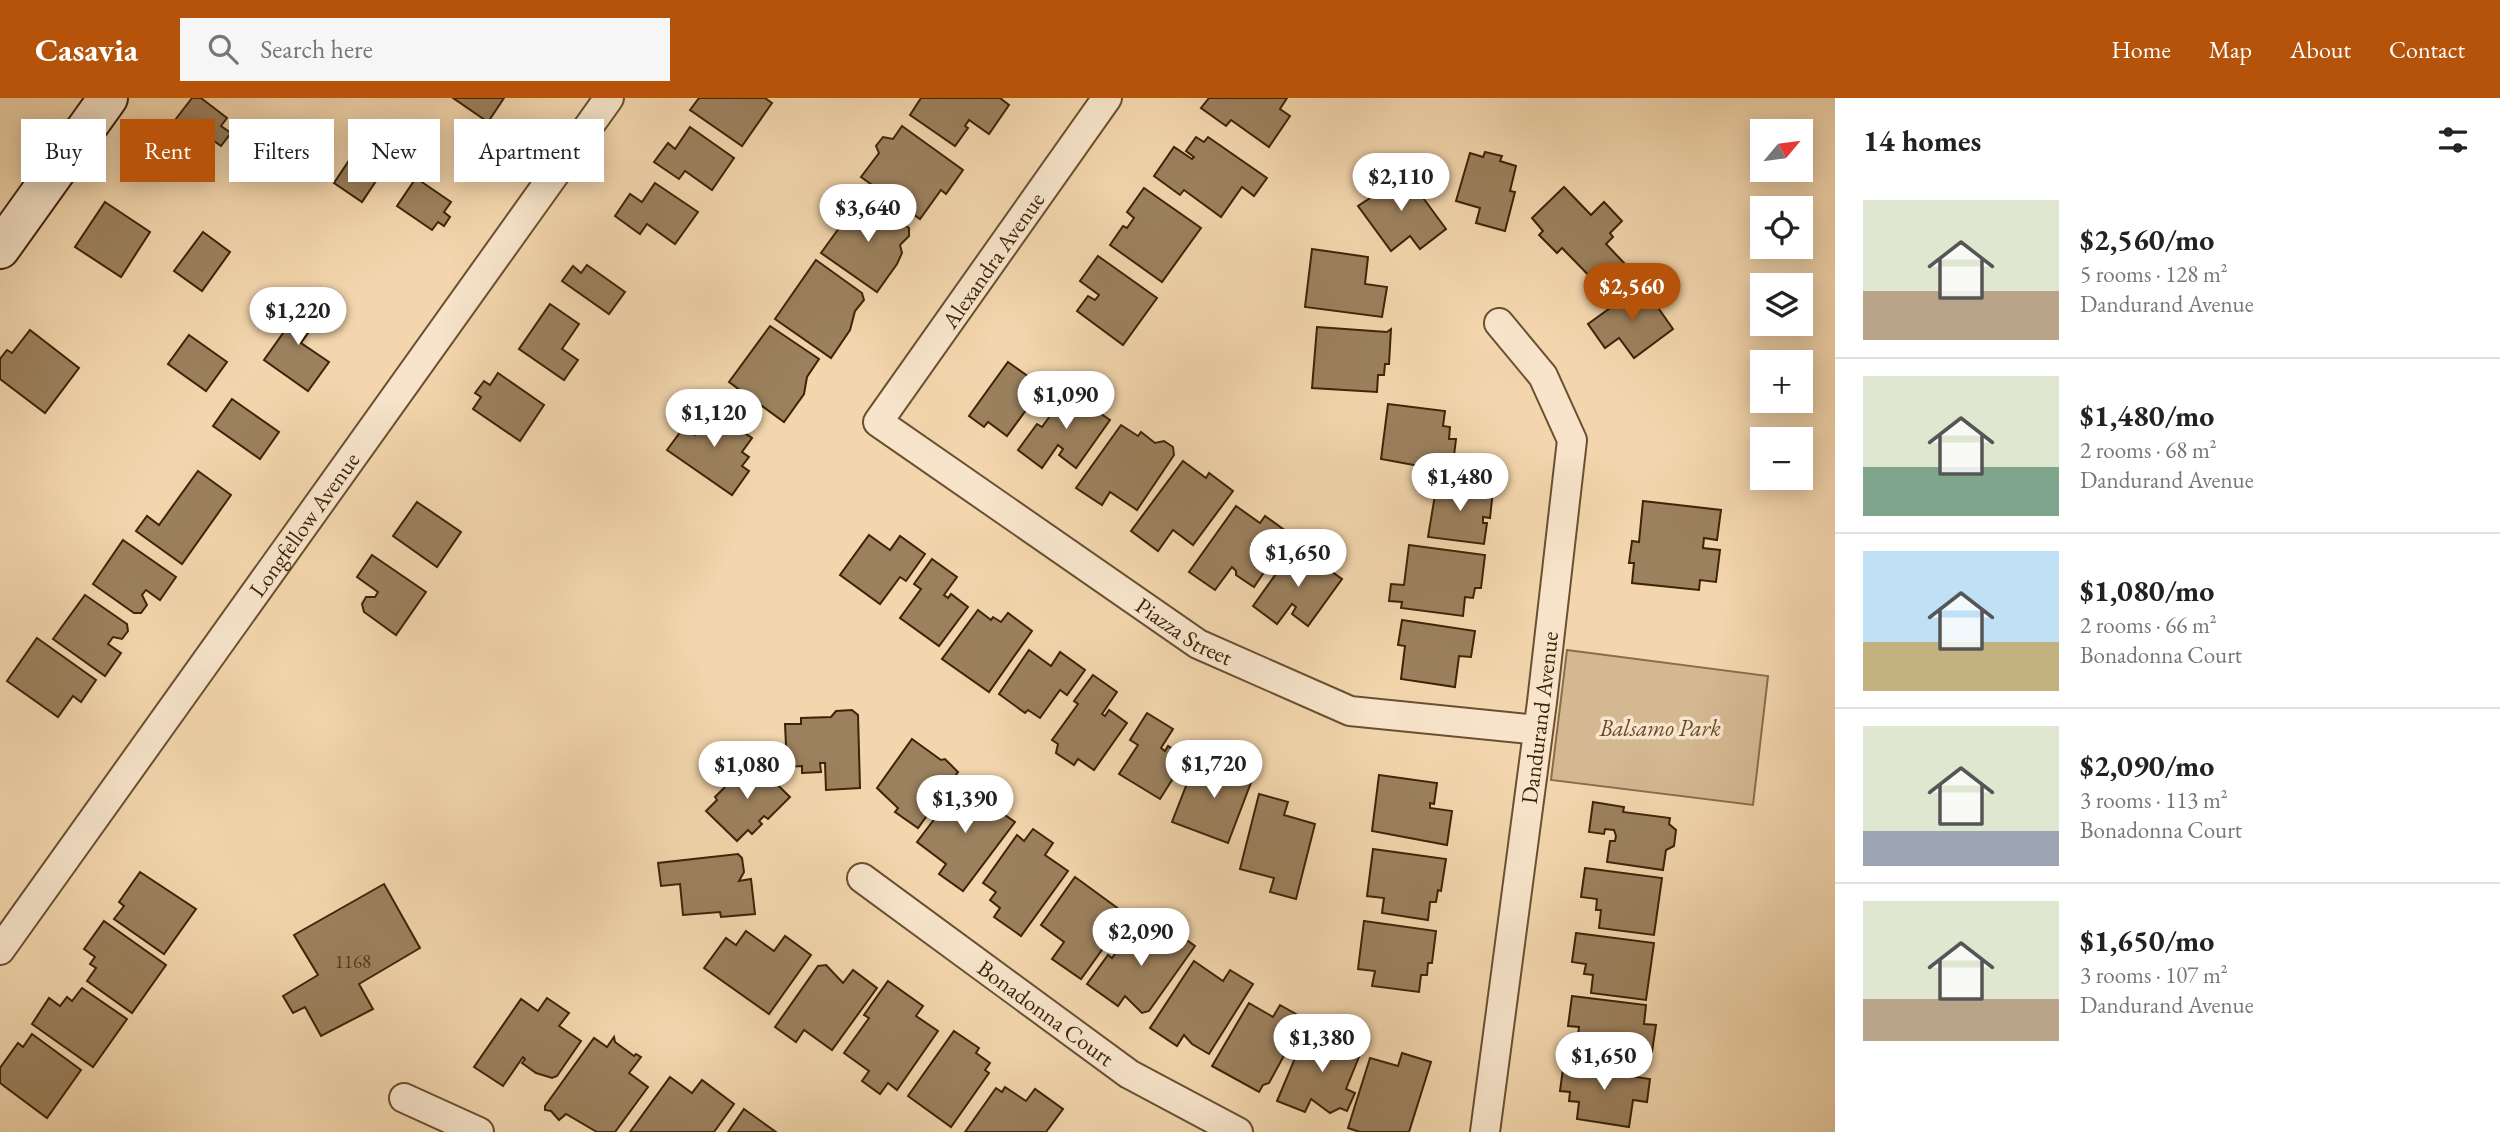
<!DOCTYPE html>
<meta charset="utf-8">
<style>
:root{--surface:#fff;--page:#f6f6f6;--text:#222;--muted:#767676;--line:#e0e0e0;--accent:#b45309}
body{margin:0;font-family:"EB Garamond",serif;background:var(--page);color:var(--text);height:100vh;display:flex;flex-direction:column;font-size:26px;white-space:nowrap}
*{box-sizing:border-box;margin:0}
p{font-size:23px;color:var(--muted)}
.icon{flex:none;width:38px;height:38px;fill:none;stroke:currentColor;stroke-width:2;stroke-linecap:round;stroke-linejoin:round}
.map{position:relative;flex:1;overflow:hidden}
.details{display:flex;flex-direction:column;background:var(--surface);width:665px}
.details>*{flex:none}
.banner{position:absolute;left:21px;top:21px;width:665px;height:63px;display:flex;gap:14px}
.needle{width:46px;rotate:61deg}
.controls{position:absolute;left:1750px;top:21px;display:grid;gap:14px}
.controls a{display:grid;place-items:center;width:63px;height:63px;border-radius:0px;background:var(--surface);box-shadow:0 4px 18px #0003;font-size:35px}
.price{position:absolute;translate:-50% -60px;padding:0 16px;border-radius:24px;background:#fff;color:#222;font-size:23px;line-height:46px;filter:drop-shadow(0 2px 4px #0008)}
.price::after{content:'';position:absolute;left:50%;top:42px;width:21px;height:16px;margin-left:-10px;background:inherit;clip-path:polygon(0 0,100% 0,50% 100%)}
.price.on{background:var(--accent);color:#fff}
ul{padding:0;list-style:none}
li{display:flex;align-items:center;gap:21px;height:175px;padding:0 28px}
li+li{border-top:2px solid var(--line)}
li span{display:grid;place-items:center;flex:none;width:196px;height:140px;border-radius:0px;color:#555}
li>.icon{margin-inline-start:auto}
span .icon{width:84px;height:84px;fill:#fffc;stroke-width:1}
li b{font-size:30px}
h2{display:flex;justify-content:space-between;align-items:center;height:84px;padding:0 28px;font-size:30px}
.chip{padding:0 24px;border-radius:0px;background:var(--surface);box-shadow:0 4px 18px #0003;font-size:24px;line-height:63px}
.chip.on{background:var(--accent);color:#fff}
header{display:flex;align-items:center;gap:42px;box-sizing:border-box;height:98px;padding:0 35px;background:var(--accent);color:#fff}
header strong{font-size:33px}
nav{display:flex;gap:38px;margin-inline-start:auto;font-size:24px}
.search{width:490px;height:63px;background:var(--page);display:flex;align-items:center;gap:18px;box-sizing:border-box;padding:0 24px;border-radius:0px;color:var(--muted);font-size:26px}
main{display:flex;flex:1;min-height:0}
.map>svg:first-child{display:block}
.green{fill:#d4b891;stroke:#886e4c;stroke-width:2}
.building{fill:#9c815e;stroke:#3d2408;stroke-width:2}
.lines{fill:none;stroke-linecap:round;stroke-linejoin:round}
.street-casing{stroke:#6a5031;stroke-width:32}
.secondary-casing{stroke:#3d2408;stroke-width:42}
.street{stroke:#f7e4ca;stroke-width:28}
.secondary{stroke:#f7e4ca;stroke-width:38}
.labels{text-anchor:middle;stroke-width:7;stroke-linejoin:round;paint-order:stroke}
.number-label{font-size:19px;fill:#553b1e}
.street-label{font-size:23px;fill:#3d2408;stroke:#f7e4ca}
.park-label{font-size:23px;font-style:italic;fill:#63492a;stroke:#f7e4ca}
</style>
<header>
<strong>Casavia</strong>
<div class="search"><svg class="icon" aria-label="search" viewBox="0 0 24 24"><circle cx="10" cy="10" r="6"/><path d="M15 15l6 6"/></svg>Search here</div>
<nav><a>Home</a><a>Map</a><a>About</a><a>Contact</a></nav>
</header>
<main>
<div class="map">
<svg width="1835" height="1034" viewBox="0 0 1835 1034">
<rect width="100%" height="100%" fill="#f3d6ad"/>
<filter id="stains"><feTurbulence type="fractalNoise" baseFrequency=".00286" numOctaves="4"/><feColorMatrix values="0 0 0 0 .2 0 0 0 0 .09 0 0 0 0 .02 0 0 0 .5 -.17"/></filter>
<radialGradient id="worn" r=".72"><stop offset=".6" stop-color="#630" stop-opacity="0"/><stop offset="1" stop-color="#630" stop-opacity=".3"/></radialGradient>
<polygon class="green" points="1567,552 1768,578 1753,707 1551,682"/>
<g class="building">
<polygon points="192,0 201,0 227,20 221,28 231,35 221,48 211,41 195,64 162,39"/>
<polygon points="453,0 504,0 488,24"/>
<polygon points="699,0 765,0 772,5 742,48 690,12"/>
<polygon points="921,0 1000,0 1009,7 989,36 969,22 965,28 968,30 955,48 910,17"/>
<polygon points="1209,0 1287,0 1280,11 1290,18 1269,49 1231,22 1226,28 1201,10"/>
<polygon points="902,28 963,72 946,96 941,92 920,121 861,79 879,55 876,48 883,39 893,41"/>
<polygon points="690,29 734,60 712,92 685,73 679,81 654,64 668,45 675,51"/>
<polygon points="1196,39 1204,44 1208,39 1267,80 1254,98 1242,89 1221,119 1184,92 1180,97 1154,78 1174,49 1192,61 1194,59 1186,53"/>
<polygon points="1485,54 1502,58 1500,63 1516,68 1510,93 1515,94 1505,133 1476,125 1480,110 1456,103 1470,55 1483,59"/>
<polygon points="352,58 380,77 362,104 334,85"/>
<polygon points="1404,74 1446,131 1420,151 1410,138 1391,153 1358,108 1370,100 1364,93 1382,80 1387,86"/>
<polygon points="416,80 451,104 444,114 450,119 444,128 438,124 432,132 397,108"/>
<polygon points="655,85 698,114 675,146 647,126 640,136 615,118 630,96 642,104"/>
<polygon points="1564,89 1591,117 1604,104 1622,123 1610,135 1613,139 1606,146 1627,168 1603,192 1562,150 1557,155 1539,137 1543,133 1532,120"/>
<polygon points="1144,90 1201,130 1162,184 1110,147 1123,128 1127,130 1134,120 1127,114"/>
<polygon points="863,97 909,130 909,138 900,147 902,155 897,166 877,194 821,155"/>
<polygon points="105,104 150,134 121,179 75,149"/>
<polygon points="203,134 230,154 202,193 174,173"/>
<polygon points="1312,151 1368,159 1365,186 1387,189 1382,219 1305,209"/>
<polygon points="1098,158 1157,200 1123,247 1077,213 1088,198 1095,202 1099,197 1080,183"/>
<polygon points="816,162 862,195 864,202 855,213 850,232 831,260 775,221"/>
<polygon points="587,167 625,194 609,216 562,183 573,168 581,175"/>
<polygon points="1642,187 1673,231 1634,260 1619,240 1605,250 1588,226"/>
<polygon points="301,198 323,214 301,245 329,264 308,293 264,262 293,221 287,217"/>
<polygon points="550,206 579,226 562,251 578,262 564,282 519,251"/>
<polygon points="770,228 819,261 807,279 804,296 784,324 729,284"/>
<polygon points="1317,229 1387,234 1391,231 1389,266 1385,266 1384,277 1378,277 1377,294 1312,290"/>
<polygon points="30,232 79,270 45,315 0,281 0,261 7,252 12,255"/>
<polygon points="189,237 227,264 206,293 168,266"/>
<polygon points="1008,264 1043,289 1007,338 988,324 984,329 969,318"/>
<polygon points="498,275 544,307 520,343 473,311 481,299 475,295 484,283 490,287"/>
<polygon points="1068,293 1074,297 1082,293 1095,302 1094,311 1110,322 1076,370 1059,357 1063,351 1058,347 1042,370 1018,352 1037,326 1042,329"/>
<polygon points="232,301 279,334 260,361 213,328"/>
<polygon points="699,303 752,340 742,354 749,359 742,368 749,373 732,397 667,352 684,329 695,337 700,329 687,320"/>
<polygon points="1388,306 1445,313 1443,328 1450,329 1449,341 1456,341 1452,374 1381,361"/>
<polygon points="1121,327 1138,338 1141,334 1155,345 1164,343 1173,349 1174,357 1137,412 1110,394 1102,407 1076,390"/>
<polygon points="1183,363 1206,380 1209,375 1233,393 1193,447 1173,432 1158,453 1131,433"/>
<polygon points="198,373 231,397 182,466 136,433 147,418 159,427"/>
<polygon points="1437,385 1493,392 1490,420 1483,419 1483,425 1487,425 1484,446 1428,439"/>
<polygon points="1643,403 1721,412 1717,442 1704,440 1703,450 1720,452 1716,484 1700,482 1699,492 1632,485 1634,465 1629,465 1632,443 1639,444"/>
<polygon points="417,404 461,434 437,469 393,438"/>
<polygon points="1236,408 1260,425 1265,418 1290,436 1254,489 1236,477 1236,473 1232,469 1215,492 1189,474"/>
<polygon points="869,437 890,452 900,438 925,456 906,483 900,479 880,506 840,477"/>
<polygon points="123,442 176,479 160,502 146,492 142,497 147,507 141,515 134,515 93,486"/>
<polygon points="1409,447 1485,457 1481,490 1475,490 1473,500 1465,499 1463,518 1401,510 1402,504 1389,503 1391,486 1404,487"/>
<polygon points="1296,448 1342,481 1308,528 1292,516 1296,509 1292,506 1277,526 1253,508"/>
<polygon points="372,457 426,494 396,537 364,514 362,506 366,499 375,499 378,494 357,479"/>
<polygon points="932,461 957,479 944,497 948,500 951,496 968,509 939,548 900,520 921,491 914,486"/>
<polygon points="85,497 127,526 128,533 122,541 113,539 108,546 121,555 105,578 53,541"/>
<polygon points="978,512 991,522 993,519 1001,524 1008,515 1032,533 989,594 942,561"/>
<polygon points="1402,522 1475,533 1471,559 1459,558 1455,589 1401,581 1405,548 1398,547"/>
<polygon points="37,540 96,582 81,604 73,598 58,619 7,583"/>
<polygon points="1029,552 1051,568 1060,554 1085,572 1067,597 1060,592 1040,620 1028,612 1025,615 999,596"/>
<polygon points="1093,577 1117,594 1102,616 1105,618 1109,612 1127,625 1094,672 1078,661 1074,667 1056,655 1058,646 1052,642 1078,606 1074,603"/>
<polygon points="852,612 858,617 860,690 826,692 825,665 820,665 821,674 802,675 802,668 787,669 785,626 801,626 801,620 831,619 836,613"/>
<polygon points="1147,615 1173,631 1161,650 1165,653 1168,648 1186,660 1160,701 1119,676 1138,647 1130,642"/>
<polygon points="912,641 941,662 945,661 958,674 918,730 895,714 898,710 877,690"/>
<polygon points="752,662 790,699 768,721 764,718 759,723 762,726 752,736 748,732 737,743 706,713 717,702 715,699"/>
<polygon points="1227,663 1255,674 1228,745 1172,724 1195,665 1222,676"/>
<polygon points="1379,677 1437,685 1434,706 1430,705 1430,710 1452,713 1447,747 1372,733"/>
<polygon points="964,682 982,695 979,699 1015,724 963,793 939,776 946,766 917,744"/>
<polygon points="1259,696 1288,704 1284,717 1315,726 1296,801 1270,794 1274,780 1240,771"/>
<polygon points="1593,704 1624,709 1623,714 1670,720 1669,726 1676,732 1674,748 1666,752 1663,772 1607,764 1610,743 1615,743 1616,738 1614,732 1605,731 1604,736 1589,734"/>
<polygon points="1033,731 1053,745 1045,757 1068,773 1021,838 994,819 1000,810 990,802 996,794 983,785 1017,737 1024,743"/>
<polygon points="1373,751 1446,761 1441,793 1438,792 1436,804 1430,804 1428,822 1382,815 1384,800 1367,798"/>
<polygon points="738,756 742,760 744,774 739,783 751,781 755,816 721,819 720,814 683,817 680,786 661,788 658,765"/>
<polygon points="1585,770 1662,780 1654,837 1599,830 1601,812 1596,812 1597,801 1581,799"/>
<polygon points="140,774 196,811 164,856 114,821 124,808 119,804"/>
<polygon points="1075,779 1127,817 1081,881 1052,861 1064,844 1041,827"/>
<polygon points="384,786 420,850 359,886 373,911 321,938 305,909 293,915 283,898 318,877 294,837"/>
<polygon points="104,823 166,867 132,915 87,883 96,870 90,866 95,859 84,851"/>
<polygon points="1364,823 1436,833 1432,865 1428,865 1427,877 1421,877 1419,894 1372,888 1375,873 1358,871"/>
<polygon points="1138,824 1167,844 1174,833 1195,848 1149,913 1142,915 1125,898 1118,908 1087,886 1108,857 1112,860"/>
<polygon points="746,833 774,853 785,838 811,857 769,916 704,870 726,840 736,847"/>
<polygon points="1576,835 1654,845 1646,902 1591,895 1593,877 1584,876 1586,866 1572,864"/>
<polygon points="1194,863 1223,883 1230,872 1253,886 1209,956 1192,946 1184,937 1177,948 1150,930"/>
<polygon points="826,867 843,885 853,872 877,890 832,952 804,932 796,944 775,929 818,868"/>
<polygon points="888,883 923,908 916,918 938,933 897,992 888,985 880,996 862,983 869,973 844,955 869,920 864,917"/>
<polygon points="82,890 127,921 93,969 32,926 49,900 60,908 67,899 72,903"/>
<polygon points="1572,898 1646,907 1644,926 1656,927 1652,954 1639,953 1638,962 1585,955 1587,938 1578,937 1579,929 1568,928"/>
<polygon points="547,900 569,915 559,928 581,943 557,978 552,980 536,975 522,965 525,961 523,959 503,988 474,969 521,901 538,913"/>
<polygon points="1249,905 1273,919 1280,907 1301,919 1295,930 1298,932 1269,985 1263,987 1259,994 1212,968"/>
<polygon points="954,933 979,950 976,955 990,965 985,972 989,975 951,1029 908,998"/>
<polygon points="1306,934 1344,950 1349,937 1365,944 1346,991 1355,995 1347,1013 1340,1010 1330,1015 1311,1001 1305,1014 1277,1003"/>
<polygon points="32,936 81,972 47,1020 0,985 0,970 18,945 23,949"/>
<polygon points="614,939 615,944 634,958 636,956 641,959 629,975 648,989 615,1034 597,1034 566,1016 559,1022 551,1013 545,1012 545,1008 594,940 607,949"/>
<polygon points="1402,955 1431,964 1409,1034 1360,1034 1348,1030 1370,960 1398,968"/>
<polygon points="1564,963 1637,974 1636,979 1650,981 1647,1004 1633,1002 1629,1029 1577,1021 1579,1004 1569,1003 1570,994 1560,993"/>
<polygon points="670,979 692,995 702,982 734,1006 714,1034 630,1034"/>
<polygon points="1005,989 1026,1003 1035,991 1063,1011 1046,1034 965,1034 996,990 1002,994"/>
<polygon points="744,1011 776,1034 728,1034"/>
</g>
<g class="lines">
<defs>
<g id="street">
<path id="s1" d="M1107,0L878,324L1198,546L1350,613L1538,632"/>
<path id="s2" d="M862,780L1129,976L1238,1034"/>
<path id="s3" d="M0,852L609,0"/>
<polyline points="404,1000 479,1034"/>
<path id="s4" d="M1485,1034L1542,604L1572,342L1543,278L1499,225"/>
</g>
<polyline id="secondary" points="0,151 108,0"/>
</defs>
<use href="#street" class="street-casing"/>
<use href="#secondary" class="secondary-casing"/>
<use href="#street" class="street"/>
<use href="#secondary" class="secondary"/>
</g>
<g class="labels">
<g class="number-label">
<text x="353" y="870">1168</text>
</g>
<g class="street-label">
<text transform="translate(993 162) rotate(-55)" y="8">Alexandra Avenue</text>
<text dy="8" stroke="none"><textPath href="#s3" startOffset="523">Longfellow Avenue</textPath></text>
<text dy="8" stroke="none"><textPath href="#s1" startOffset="768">Piazza Street</textPath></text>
<text dy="8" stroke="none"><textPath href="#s4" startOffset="418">Dandurand Avenue</textPath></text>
<text dy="8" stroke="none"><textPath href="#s2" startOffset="228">Bonadonna Court</textPath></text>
</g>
<g class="park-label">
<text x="1660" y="638">Balsamo Park</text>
</g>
</g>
<rect width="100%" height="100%" filter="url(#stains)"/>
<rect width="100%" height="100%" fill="url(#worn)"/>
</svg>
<div class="controls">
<a><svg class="needle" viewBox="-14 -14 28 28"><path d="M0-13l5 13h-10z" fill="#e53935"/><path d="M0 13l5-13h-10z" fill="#767676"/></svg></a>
<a><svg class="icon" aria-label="locate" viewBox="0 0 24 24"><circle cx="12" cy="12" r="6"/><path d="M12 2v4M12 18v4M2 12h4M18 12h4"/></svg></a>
<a><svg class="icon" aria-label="layers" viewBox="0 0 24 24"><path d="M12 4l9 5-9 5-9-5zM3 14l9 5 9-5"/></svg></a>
<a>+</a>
<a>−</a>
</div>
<b class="price" style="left:1401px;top:115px">$2,110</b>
<b class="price" style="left:868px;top:146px">$3,640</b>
<b class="price on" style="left:1632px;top:225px">$2,560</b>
<b class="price" style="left:298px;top:249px">$1,220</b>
<b class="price" style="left:1066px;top:333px">$1,090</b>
<b class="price" style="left:714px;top:351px">$1,120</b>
<b class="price" style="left:1460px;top:415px">$1,480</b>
<b class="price" style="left:1298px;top:491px">$1,650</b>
<b class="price" style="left:1214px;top:702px">$1,720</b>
<b class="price" style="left:747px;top:703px">$1,080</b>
<b class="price" style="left:965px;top:737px">$1,390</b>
<b class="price" style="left:1141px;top:870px">$2,090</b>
<b class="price" style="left:1322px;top:976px">$1,380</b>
<b class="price" style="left:1604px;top:994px">$1,650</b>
<div class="banner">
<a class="chip">Buy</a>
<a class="chip on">Rent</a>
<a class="chip">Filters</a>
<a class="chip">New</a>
<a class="chip">Apartment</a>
</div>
</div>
<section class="details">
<h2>14 homes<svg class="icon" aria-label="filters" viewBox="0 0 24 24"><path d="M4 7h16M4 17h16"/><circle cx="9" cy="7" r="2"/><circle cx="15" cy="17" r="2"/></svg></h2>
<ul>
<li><span style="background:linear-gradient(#dfe7d0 65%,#b9a48a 0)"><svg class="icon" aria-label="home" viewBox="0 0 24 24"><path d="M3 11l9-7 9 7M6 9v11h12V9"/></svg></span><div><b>$2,560/mo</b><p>5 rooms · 128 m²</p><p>Dandurand Avenue</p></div></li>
<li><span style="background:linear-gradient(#dfe7d0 65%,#7fa58c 0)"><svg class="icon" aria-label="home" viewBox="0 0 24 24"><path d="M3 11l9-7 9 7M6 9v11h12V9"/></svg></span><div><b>$1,480/mo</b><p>2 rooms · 68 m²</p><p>Dandurand Avenue</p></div></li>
<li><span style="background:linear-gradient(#bfe0f5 65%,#c2b280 0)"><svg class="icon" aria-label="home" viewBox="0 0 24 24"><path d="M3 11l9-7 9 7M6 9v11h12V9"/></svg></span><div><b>$1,080/mo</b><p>2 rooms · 66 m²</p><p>Bonadonna Court</p></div></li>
<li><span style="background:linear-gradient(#dfe7d0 75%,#9aa5b1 0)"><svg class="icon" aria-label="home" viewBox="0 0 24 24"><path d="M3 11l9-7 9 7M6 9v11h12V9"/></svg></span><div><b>$2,090/mo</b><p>3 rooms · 113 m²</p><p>Bonadonna Court</p></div></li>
<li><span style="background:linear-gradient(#dfe7d0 70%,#b9a48a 0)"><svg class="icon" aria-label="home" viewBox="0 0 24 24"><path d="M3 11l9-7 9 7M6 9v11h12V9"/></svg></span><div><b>$1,650/mo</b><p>3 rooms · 107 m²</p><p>Dandurand Avenue</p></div></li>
</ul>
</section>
</main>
